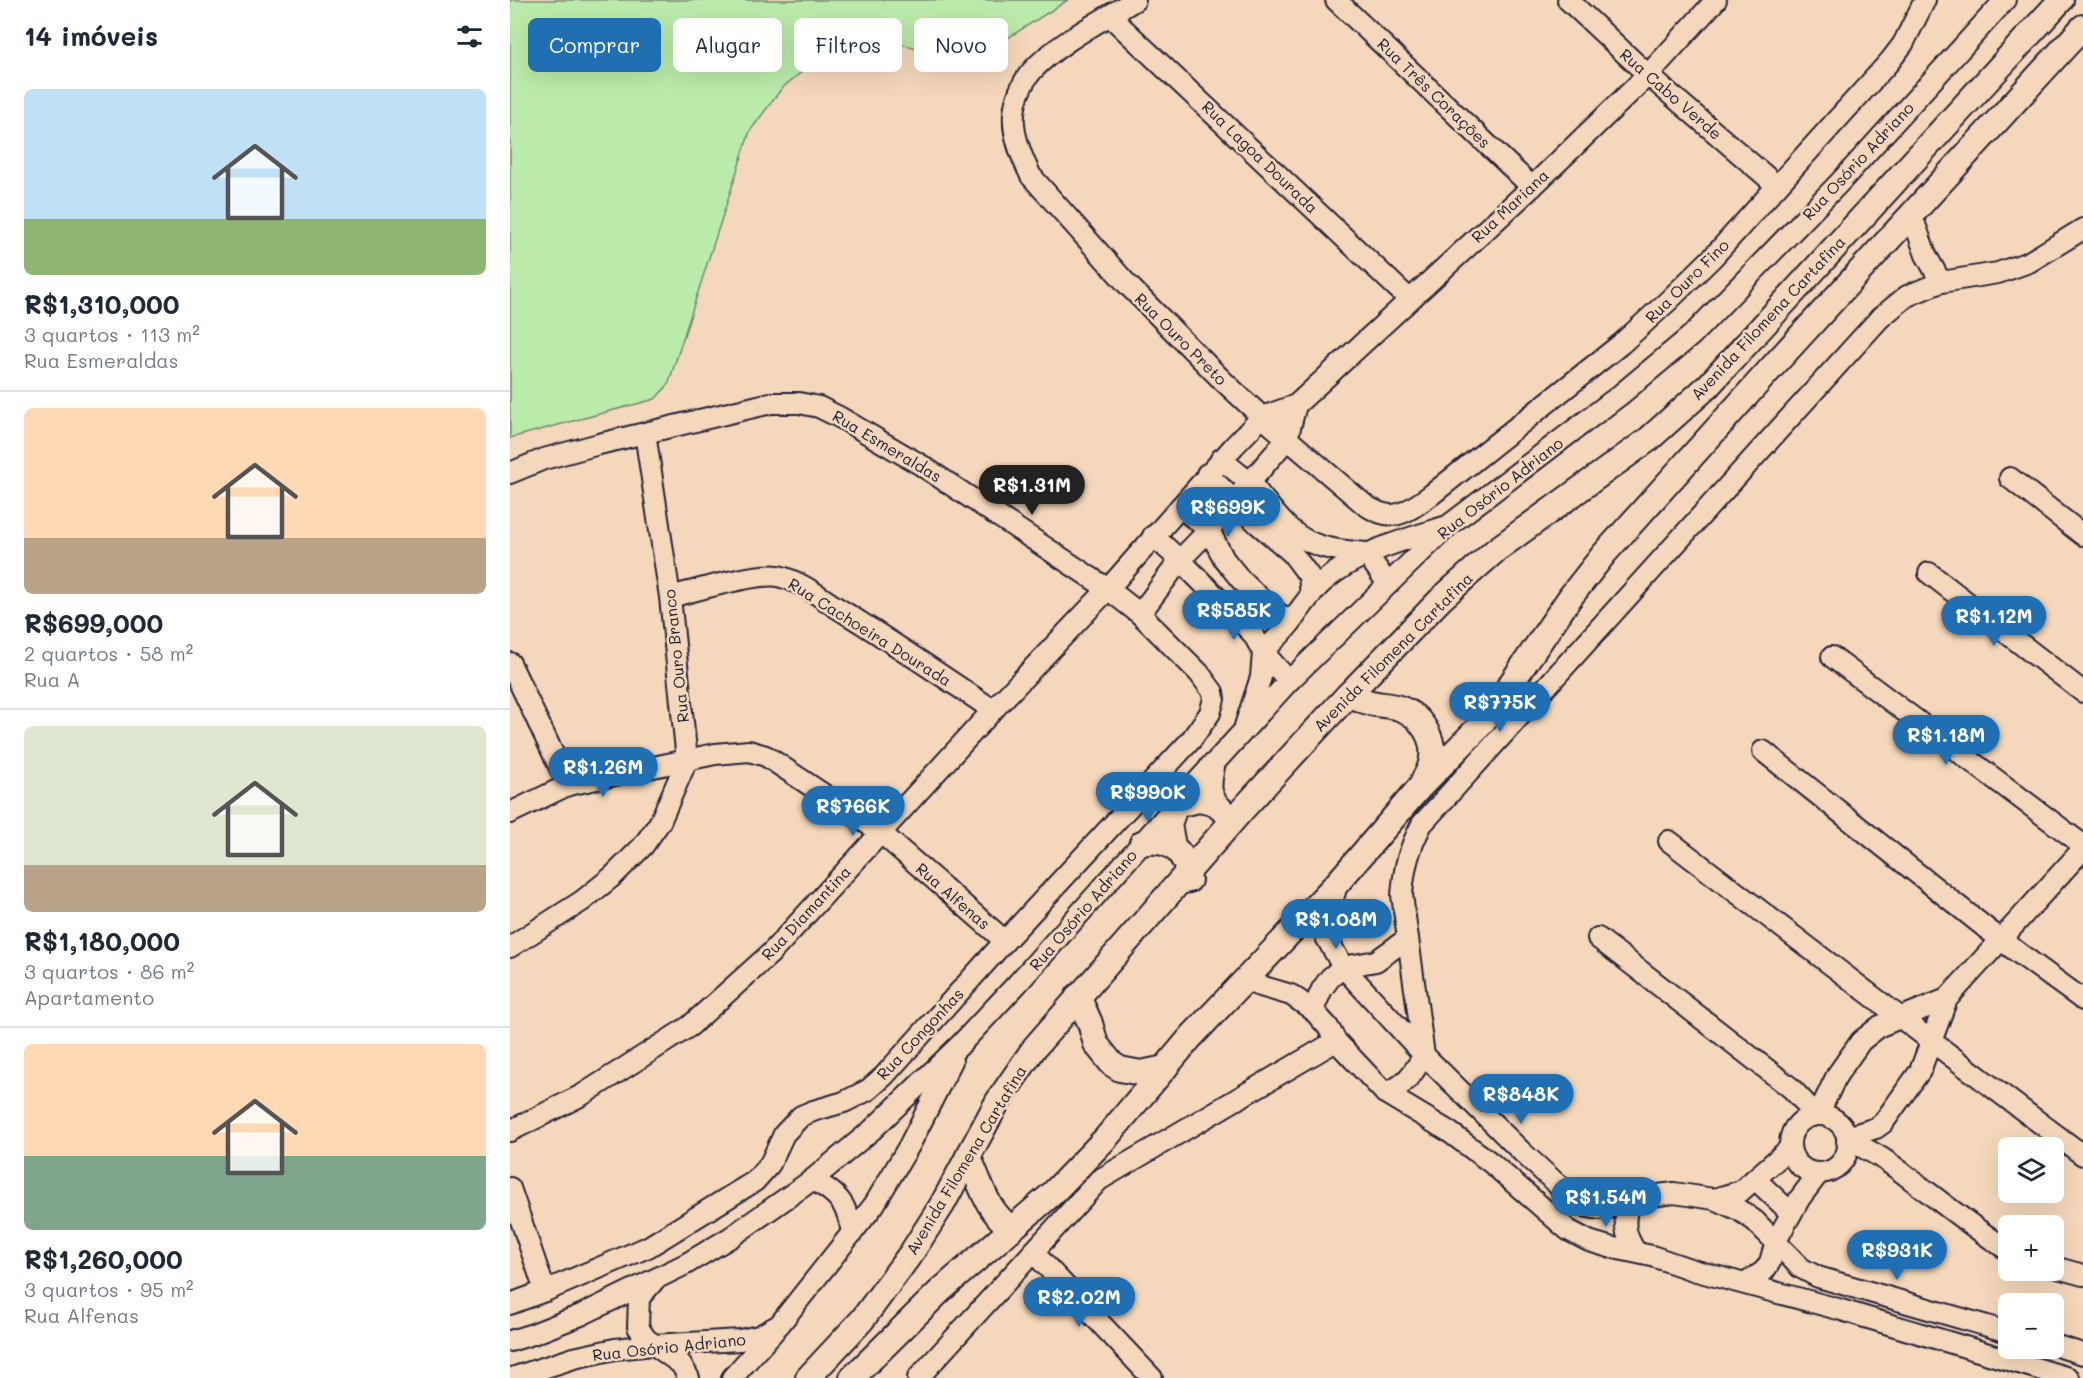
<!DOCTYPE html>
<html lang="pt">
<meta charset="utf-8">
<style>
:root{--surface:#fff;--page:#f6f6f7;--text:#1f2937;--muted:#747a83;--line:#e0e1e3;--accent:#1f6fb2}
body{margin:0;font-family:Mali,sans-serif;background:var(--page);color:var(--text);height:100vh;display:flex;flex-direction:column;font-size:22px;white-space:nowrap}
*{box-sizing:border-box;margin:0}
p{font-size:20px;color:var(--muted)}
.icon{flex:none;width:33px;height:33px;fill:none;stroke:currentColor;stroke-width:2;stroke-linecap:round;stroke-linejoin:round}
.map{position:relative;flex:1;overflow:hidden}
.drawer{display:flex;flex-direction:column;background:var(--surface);width:510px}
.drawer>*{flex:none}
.hud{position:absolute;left:18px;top:18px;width:570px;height:54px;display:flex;gap:12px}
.fabs{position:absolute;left:1488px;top:1137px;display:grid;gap:12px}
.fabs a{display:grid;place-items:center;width:66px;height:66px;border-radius:9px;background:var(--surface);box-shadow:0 6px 24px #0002;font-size:30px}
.price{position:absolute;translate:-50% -51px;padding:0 14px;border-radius:21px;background:var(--accent);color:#fff;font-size:20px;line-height:39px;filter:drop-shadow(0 2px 3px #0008)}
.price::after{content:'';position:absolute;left:50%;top:36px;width:18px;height:14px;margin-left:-9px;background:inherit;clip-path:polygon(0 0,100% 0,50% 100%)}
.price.current{background:#222;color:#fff}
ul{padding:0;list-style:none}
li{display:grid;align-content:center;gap:12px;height:318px;padding:0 24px}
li+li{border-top:2px solid var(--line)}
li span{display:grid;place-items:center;height:186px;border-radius:9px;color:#555}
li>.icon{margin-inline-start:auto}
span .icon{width:108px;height:108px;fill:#fffc;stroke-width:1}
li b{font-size:26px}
h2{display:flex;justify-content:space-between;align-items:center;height:72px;padding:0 24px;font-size:26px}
.pill{padding:0 21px;border-radius:9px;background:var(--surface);box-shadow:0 6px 24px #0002;font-size:21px;line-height:54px}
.pill.current{background:var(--accent);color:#fff}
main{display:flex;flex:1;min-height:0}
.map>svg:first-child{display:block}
.green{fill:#bbebaa;stroke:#6e8672;stroke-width:1.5}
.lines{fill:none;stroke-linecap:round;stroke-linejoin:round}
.minor-casing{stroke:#22223b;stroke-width:24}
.major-casing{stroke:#22223b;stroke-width:28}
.minor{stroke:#f5d8bb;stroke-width:20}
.major{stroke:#f5d8bb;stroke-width:24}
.labels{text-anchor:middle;stroke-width:5;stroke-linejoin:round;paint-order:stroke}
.street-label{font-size:16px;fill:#22223b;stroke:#f5d8bb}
</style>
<main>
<section class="drawer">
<h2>14 imóveis<svg class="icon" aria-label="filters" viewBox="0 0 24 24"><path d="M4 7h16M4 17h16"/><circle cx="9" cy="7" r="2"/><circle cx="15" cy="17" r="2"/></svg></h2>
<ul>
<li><span style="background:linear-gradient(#bfe0f5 70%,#8fb573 0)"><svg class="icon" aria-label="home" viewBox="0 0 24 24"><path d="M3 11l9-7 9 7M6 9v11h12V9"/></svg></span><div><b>R$1,310,000</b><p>3 quartos · 113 m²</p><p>Rua Esmeraldas</p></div></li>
<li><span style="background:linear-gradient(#ffd9b3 70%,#b9a48a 0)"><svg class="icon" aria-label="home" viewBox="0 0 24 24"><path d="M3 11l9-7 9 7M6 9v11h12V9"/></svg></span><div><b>R$699,000</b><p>2 quartos · 58 m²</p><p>Rua A</p></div></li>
<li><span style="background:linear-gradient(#dfe7d0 75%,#b9a48a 0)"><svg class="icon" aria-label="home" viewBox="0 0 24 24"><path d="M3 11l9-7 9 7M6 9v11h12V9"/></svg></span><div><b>R$1,180,000</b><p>3 quartos · 86 m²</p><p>Apartamento</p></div></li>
<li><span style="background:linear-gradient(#ffd9b3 60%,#7fa58c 0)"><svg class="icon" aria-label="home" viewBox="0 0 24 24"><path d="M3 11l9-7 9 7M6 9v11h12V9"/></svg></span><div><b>R$1,260,000</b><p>3 quartos · 95 m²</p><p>Rua Alfenas</p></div></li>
</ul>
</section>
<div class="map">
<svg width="1573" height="1378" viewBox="0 0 1573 1378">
<rect width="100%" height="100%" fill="#f5d8bb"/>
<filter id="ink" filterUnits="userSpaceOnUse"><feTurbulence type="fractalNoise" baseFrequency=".0167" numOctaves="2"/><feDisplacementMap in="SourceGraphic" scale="12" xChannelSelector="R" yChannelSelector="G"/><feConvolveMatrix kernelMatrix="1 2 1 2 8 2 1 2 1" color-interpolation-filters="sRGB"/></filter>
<g filter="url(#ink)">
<polygon class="green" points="0,0 558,0 480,49 447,57 390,44 358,40 316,52 272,88 240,131 158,385 145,399 0,438"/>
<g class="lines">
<defs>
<g id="minor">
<path d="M625,0C593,20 546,44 522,71C512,82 505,100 504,114C502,135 512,158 521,176L617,284L711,379L752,417L855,505C884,524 895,513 921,495L1111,344L1157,302L1203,257L1380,61L1393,44L1415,0"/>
<polyline points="826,0 1022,187"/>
<polyline points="1058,0 1138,75 1266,185"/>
<polyline points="600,16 899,299"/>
<polyline points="1402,216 1416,255 1431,282"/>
<path d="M711,459C720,467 731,475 740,483C759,504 773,530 800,542C817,550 837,551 856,553L878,584"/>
<polyline points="0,473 34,459 89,444 261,403 289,403 309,407 331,418 411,465 598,589 630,614 689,673 703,692 704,699 700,713 681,740 495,941 374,1076 358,1090 334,1102 303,1111 291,1116 274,1134 260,1164 245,1181 138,1247 35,1291 0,1304"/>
<polyline points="697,474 748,524 782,553 799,576 801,595"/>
<polyline points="1500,478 1573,535"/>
<polyline points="670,507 699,530 714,559 731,580 763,610 781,622"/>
<polyline points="643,536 670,560 743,634 753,652 779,681"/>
<polyline points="1419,573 1573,692"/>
<path d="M160,597C184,591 246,572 268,576C290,581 310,597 329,609C381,641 432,676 483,710"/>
<polyline points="630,614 670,560 699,530 777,439 786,405"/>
<polyline points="1322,657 1573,845"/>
<polyline points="0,663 58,785"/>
<path d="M735,726L751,677L753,652C762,642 773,633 781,622C791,608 800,594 813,582C847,552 891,541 934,527"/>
<polyline points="1253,751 1491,940 1573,1000"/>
<polyline points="0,813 58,785 205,754 239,751 256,756 370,832 495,941"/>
<path d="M1159,841C1297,946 1434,1052 1573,1155"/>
<polyline points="827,885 816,923 816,937 833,967 914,1055 1013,1153 1047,1184 1078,1207 1089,1209 1098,1208 1133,1197 1164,1193 1204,1199 1229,1210 1245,1221 1291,1268 1308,1277 1498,1332"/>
<polyline points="1088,938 1281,1088 1296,1104 1302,1116"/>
<polyline points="0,947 72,901 103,876 133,846 150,822 177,760 160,597 135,433"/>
<polyline points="736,979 747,985 781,995 803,1010 818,1027 826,1041 875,1093 938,1131 980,1162 1058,1230 1079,1241 1099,1247 1142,1256 1183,1270 1328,1309 1559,1378"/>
<polyline points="803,1010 812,989 820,978 833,967 866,961 898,938"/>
<path d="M875,1093C896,1086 903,1073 914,1055L892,895C894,867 899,849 912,824L1370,318L1397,296L1431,282L1488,273L1519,262L1573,229"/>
<polyline points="1308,1115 1327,1075 1351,1041 1370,1026 1437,999"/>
<circle cx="1309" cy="1144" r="29"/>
<polyline points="0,1131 72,1095 180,1026 261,953 483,710 598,589 724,446 752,417 786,405 1022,187 1138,75 1206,0"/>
<polyline points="1337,1137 1366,1128 1373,1123 1410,1071 1437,999 1573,849"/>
<path d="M1337,1141C1369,1152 1392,1173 1419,1193C1445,1213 1471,1233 1498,1250"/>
<polyline points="1245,1179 1281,1213"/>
<path d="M302,1180C328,1192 338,1206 342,1233"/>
<polyline points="0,1188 35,1291"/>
<polyline points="1204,1199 1231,1191 1280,1148"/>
<path d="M1121,1200C1112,1219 1114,1235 1126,1252"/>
<polyline points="523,1252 642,1378"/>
<polyline points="1544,1267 1573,1275"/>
<polyline points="143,1282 129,1298 128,1327 136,1339 171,1364 179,1378"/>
<polyline points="1236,1283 1254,1271 1260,1262 1266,1241 1290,1198 1309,1173"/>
<polyline points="0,1341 23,1334 71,1315 176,1264 221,1237 302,1180 362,1130 450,1045 507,984 666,805 779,681 939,525 1110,395 1182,335 1332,180 1495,0"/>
<polyline points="1544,1345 1573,1354"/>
<polyline points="2,1378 64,1358 105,1349 143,1345 230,1340 249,1336 269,1325 364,1205 399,1146 442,1061"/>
<polyline points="222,1378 264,1331"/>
<polyline points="408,1378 589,1180 826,1041"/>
</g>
<g id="major">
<path d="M838,695C846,697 853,701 861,703C870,705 880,705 889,708C911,715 927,740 921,763C920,769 916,775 913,781"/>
<path d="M702,767C698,785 697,798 712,810"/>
<path d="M632,843C659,837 677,852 679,880L674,881"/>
<polyline points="663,846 659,824 666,805 689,800 704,803"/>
<polyline points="568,996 580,1023 586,1044 602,1064 610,1069 631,1073 655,1068"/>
<path d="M458,1156C473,1187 473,1205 501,1229"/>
<polyline points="298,1378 352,1320 402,1252 432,1205 488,1101 525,1047 732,810 838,695 932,598 986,550 1139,439 1198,386 1551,0"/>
<polyline points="342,1378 430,1291 543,1193 596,1138 680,1038 829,881 911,786 967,729 989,701 1061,596 1094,554 1264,365 1573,27"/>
</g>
</defs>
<use href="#minor" class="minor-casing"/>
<use href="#major" class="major-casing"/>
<use href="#minor" class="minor"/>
<use href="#major" class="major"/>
</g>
</g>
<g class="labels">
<g class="street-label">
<text transform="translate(924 93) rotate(44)" y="6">Rua Três Corações</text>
<text transform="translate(1161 94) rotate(41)" y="6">Rua Cabo Verde</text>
<text transform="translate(750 157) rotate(44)" y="6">Rua Lagoa Dourada</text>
<text transform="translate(1348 161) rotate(-47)" y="6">Rua Osório Adriano</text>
<text transform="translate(1000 206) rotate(-43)" y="6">Rua Mariana</text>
<text transform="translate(1177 281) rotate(-45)" y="6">Rua Ouro Fino</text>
<text transform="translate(1258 318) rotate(-47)" y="6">Avenida Filomena Cartafina</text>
<text transform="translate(671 339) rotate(45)" y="6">Rua Ouro Preto</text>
<text transform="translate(377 446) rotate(31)" y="6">Rua Esmeraldas</text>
<text transform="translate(990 488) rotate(-38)" y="6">Rua Osório Adriano</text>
<text transform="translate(360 632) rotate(32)" y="6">Rua Cachoeira Dourada</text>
<text transform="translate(883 652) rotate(-45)" y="6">Avenida Filomena Cartafina</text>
<text transform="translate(166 656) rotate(-96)" y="6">Rua Ouro Branco</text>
<text transform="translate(443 896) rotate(41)" y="6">Rua Alfenas</text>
<text transform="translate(573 910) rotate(-49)" y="6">Rua Osório Adriano</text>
<text transform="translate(296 913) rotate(-47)" y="6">Rua Diamantina</text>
<text transform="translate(410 1034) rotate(-47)" y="6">Rua Congonhas</text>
<text transform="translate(456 1160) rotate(-59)" y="6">Avenida Filomena Cartafina</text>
<text transform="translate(159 1347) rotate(-6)" y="6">Rua Osório Adriano</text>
</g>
</g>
</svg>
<div class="fabs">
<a><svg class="icon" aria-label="layers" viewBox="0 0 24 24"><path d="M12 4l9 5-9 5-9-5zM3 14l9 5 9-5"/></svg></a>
<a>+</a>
<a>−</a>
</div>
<b class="price current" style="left:522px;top:516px">R$1.31M</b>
<b class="price" style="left:718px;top:538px">R$699K</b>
<b class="price" style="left:724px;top:641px">R$585K</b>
<b class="price" style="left:1484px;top:647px">R$1.12M</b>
<b class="price" style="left:990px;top:733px">R$775K</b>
<b class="price" style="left:1436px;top:766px">R$1.18M</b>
<b class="price" style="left:93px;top:798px">R$1.26M</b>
<b class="price" style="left:638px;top:823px">R$990K</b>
<b class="price" style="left:343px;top:837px">R$766K</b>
<b class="price" style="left:826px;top:950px">R$1.08M</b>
<b class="price" style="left:1011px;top:1125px">R$848K</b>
<b class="price" style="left:1096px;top:1228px">R$1.54M</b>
<b class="price" style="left:1387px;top:1281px">R$931K</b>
<b class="price" style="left:569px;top:1328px">R$2.02M</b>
<div class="hud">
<a class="pill current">Comprar</a>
<a class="pill">Alugar</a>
<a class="pill">Filtros</a>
<a class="pill">Novo</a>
</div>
</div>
</main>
